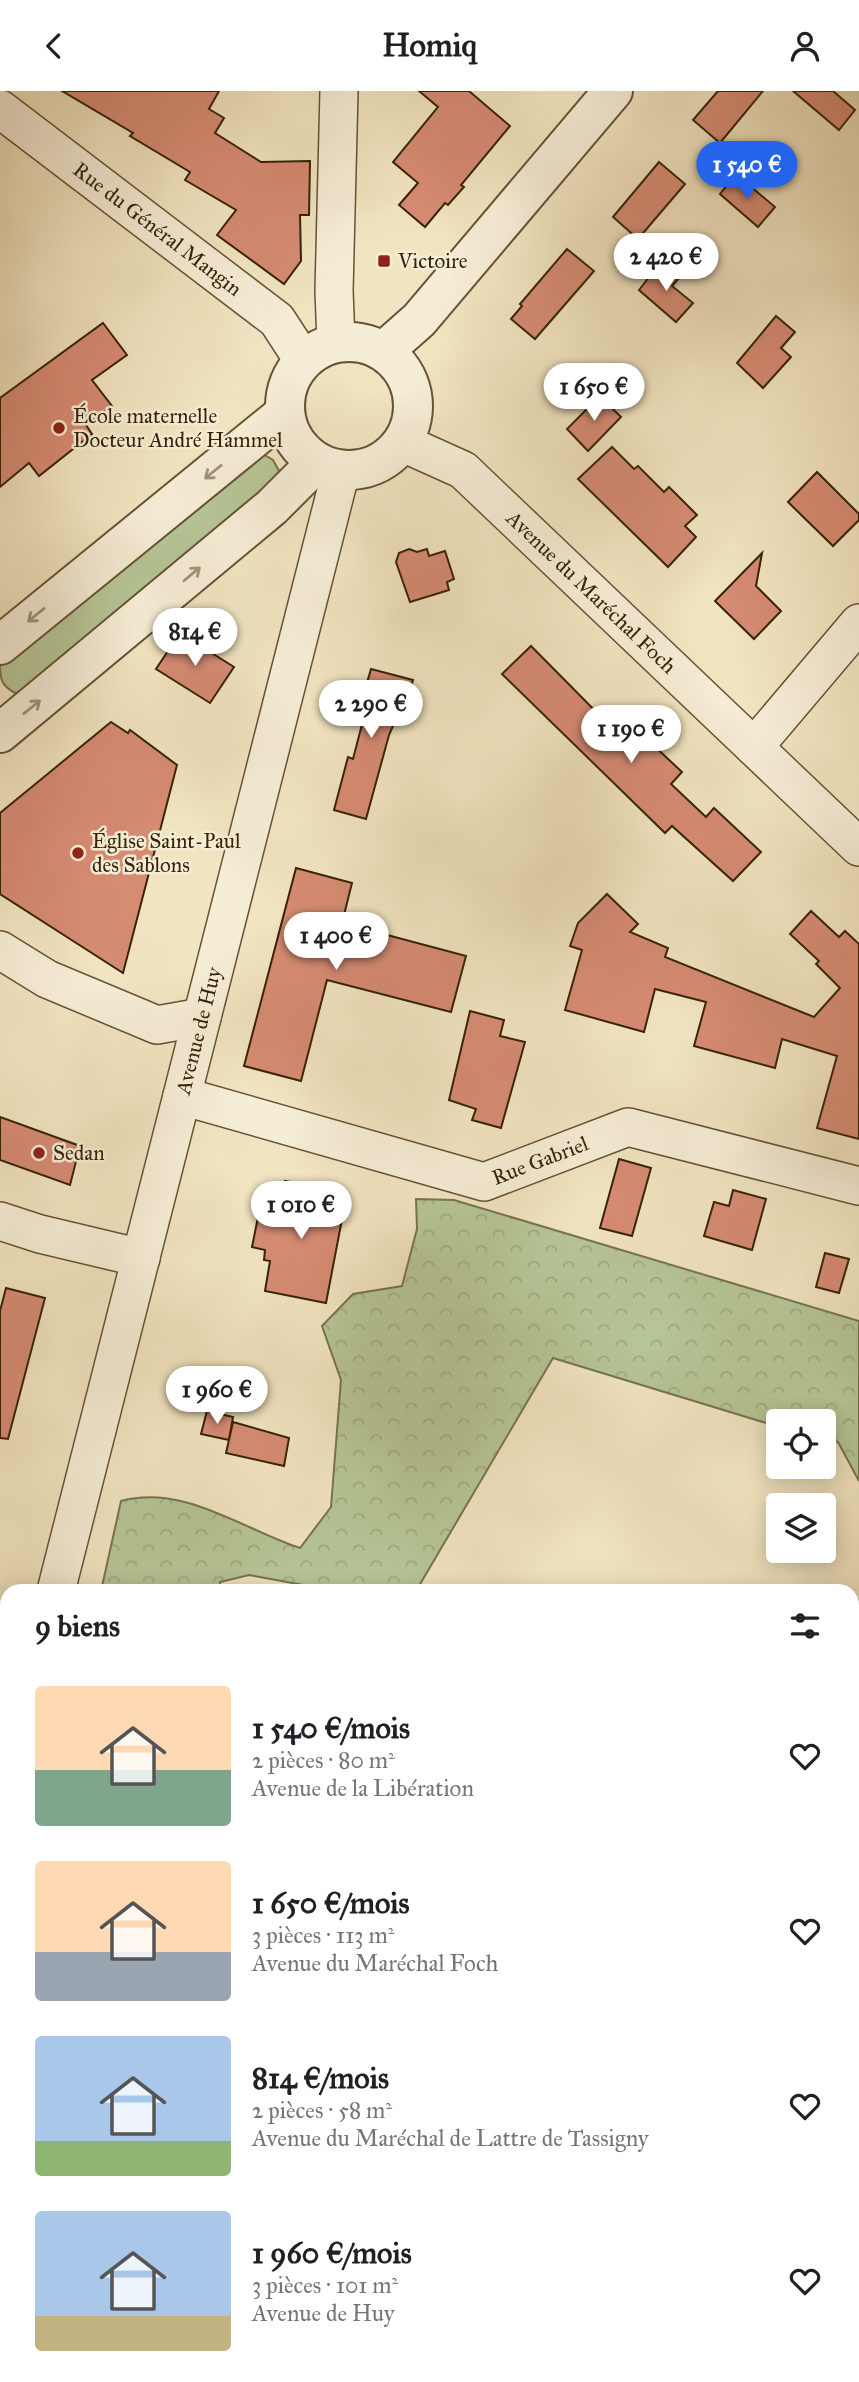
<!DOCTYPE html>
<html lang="fr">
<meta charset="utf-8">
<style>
:root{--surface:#fff;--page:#f6f6f6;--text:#202124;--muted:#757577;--accent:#2563eb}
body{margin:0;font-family:"IM FELL Great Primer",serif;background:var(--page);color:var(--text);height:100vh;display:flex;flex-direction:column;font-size:26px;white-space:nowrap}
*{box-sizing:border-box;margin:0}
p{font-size:23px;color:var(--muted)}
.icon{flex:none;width:38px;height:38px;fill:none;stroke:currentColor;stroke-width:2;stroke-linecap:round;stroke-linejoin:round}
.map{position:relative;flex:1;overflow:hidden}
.side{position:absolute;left:0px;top:1493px;width:859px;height:800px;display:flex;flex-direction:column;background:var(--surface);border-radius:21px 21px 0 0;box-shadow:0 4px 18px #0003}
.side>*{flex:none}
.fabs{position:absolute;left:766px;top:1318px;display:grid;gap:14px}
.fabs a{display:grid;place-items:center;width:70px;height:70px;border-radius:7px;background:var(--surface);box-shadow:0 4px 18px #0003;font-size:35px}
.price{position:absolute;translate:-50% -60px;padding:0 16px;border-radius:24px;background:#fff;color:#222;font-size:23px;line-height:46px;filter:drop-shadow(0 2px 4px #0008)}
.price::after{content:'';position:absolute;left:50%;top:42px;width:21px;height:16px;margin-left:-10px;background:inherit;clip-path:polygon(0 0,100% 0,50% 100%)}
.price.on{background:var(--accent);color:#fff}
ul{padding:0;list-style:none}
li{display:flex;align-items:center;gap:21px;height:175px;padding:0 35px}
li span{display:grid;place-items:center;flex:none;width:196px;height:140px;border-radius:7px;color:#555}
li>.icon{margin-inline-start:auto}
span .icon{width:84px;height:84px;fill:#fffc;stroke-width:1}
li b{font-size:30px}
h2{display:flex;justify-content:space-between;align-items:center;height:84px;padding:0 35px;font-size:30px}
header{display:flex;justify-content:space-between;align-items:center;height:91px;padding:0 35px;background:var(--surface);font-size:32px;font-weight:800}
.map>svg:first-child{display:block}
.green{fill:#b6c596;stroke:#76744e;stroke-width:2}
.forest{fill:url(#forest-crowns);stroke:#76744e;stroke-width:2}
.building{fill:#d68b73;stroke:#362307;stroke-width:2}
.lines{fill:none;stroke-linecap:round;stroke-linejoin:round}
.minor-casing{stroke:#655335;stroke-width:40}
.tertiary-casing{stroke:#655335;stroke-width:42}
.minor{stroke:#f6edd6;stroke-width:37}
.tertiary{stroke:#f6edd6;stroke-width:38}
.oneway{stroke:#a09279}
.poi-dot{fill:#8f2418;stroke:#f6edd6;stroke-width:2.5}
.labels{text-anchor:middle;stroke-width:5;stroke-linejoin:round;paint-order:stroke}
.street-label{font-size:21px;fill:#362307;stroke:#f6edd6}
.poi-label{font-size:21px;fill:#362307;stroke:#f6edd6;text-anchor:start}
</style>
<header><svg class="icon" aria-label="back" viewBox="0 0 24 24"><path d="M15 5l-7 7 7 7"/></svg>Homiq<svg class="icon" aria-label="person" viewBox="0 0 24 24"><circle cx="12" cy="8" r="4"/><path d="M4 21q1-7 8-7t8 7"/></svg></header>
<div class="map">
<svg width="859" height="2291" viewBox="0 0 859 2291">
<defs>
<pattern id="forest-crowns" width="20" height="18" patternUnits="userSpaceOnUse" patternTransform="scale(1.75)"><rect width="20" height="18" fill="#b6c596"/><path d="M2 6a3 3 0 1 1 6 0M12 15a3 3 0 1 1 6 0" fill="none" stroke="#9da980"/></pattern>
</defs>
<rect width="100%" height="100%" fill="#f1e4c0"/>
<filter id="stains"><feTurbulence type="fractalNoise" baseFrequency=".00286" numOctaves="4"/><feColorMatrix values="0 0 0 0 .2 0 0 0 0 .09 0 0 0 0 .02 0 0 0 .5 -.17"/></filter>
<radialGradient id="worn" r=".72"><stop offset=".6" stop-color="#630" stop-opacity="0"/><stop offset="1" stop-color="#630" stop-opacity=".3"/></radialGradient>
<g class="green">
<path d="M263,363L273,369L283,387L17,603C1,595 0,589 0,571Z"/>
<polygon points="852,1615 859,1617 859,1701 852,1699"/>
</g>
<g class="forest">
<path d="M416,1108L454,1109L859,1230V1390L838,1351L824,1347V1330H779V1336L553,1267L416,1500H336L249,1484L220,1491L221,1500H101L121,1410C184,1393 242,1438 300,1457L331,1416L341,1289L322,1235L353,1203L402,1195L417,1138Z"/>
<polygon points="7,1896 7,2257 0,2257 0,1924"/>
</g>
<g class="building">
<polygon points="62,0 219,0 209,18 224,27 215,42 261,71 310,70 309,124 300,124 301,170 284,193 217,144 236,119 185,89 190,81 130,45 133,42"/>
<polygon points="419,0 469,0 510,35 461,94 464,96 448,114 445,112 425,136 399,114 418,92 393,71 438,16"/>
<polygon points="718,0 763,0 720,52 693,29"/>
<polygon points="793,0 833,0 855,19 839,39"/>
<polygon points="659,71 685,93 638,148 613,126"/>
<polygon points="736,83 775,116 758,136 720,103"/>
<polygon points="567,158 594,180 535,248 511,228 522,215 520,213"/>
<polygon points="661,171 679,187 672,195 693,212 676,231 639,199"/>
<polygon points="776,225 795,241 781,257 791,266 763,297 737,272"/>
<polygon points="103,232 127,264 92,289 112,315 86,334 92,343 39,385 29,372 0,396 0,307"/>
<polygon points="600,305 621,326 588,360 567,338"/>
<polygon points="612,356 634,378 638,375 664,401 669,396 697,424 685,435 696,446 668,476 578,388"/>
<polygon points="817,381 859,423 859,429 833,455 788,411"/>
<polygon points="409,458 417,461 427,458 429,465 445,460 454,488 447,491 449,499 410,511 396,471 399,462"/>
<polygon points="762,462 756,495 781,520 754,548 715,510"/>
<polygon points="180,542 234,576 210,612 156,578"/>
<polygon points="531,555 624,649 635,637 682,681 671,693 706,726 714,717 761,761 733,790 672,735 665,742 502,583"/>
<polygon points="371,578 413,589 406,615 402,614 389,644 366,728 334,719 348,666 353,668 365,622 342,616 364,602"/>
<polygon points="111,631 128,642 130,639 177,674 123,882 0,803 0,722"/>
<polygon points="296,777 352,792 342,832 466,865 451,921 327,889 301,990 244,975"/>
<polygon points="607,803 638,833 630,841 668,857 665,866 814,926 840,897 816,873 819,870 790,843 811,820 839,846 845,840 859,853 859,1048 817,1037 837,965 782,948 775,977 694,955 706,911 655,898 644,941 565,919 582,859 570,855 578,832"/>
<polygon points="470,920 504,929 500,945 525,951 501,1037 472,1029 476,1018 449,1009"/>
<polygon points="0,1026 80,1055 70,1094 0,1069"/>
<polygon points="619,1068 651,1077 632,1145 600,1137"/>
<polygon points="285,1090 347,1102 326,1212 265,1200 270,1170 264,1169 265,1159 252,1156 259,1121 272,1124 274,1113 280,1114"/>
<polygon points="733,1099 766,1108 752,1159 704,1145 714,1111 729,1115"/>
<polygon points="825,1162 849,1168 839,1202 816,1196"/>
<polygon points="6,1197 45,1207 8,1348 0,1347 0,1220"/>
<polygon points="207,1320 233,1326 229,1349 201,1343"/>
<polygon points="233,1331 289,1347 284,1375 226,1362"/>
</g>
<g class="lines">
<defs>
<g id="minor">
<path id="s1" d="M0,18L277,229L303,269"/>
<polyline points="336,251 334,200 339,0"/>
<path id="s2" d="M403,352L463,379L859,756"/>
<polyline points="754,656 859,532"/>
<polyline points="0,859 47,888 157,934 202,926"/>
<path id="s3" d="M182,1005L484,1091L628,1036L859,1095"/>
<polyline points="0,1130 40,1143 141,1167"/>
<path id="s4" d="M56,1500L341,380"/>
<polyline points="0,1712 7,1685"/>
</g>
<g id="tertiary">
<circle cx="349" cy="315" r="64"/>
<polyline points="385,259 419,229 613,0"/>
<polyline points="0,554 285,322"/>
<polyline points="0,642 272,416 317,371"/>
</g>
</defs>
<use href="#minor" class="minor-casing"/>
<use href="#tertiary" class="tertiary-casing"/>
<use href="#minor" class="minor"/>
<use href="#tertiary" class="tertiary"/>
</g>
<defs><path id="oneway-shaft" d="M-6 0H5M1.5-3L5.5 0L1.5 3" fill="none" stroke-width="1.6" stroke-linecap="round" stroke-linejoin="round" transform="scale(1.75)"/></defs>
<g class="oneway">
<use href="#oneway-shaft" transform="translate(213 381) rotate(141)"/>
<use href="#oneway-shaft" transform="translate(192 483) rotate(-40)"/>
<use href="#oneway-shaft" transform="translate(36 524) rotate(141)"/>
<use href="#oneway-shaft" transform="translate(32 616) rotate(-39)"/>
</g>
<g class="poi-dot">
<rect x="377" y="163" width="14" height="14" rx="3.5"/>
<circle cx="59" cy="337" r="7"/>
<circle cx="78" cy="762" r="7"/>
<circle cx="39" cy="1062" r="7"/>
</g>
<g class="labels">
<g class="street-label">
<text dy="7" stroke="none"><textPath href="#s1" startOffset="198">Rue du Général Mangin</textPath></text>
<text dy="7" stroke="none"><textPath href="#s2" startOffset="243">Avenue du Maréchal Foch</textPath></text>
<text dy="7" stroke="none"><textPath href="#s4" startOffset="578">Avenue de Huy</textPath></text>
<text dy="7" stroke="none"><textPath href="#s3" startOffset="374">Rue Gabriel</textPath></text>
</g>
<g class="poi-label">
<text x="398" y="177">Victoire</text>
<text x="73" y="332">École maternelle<tspan x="73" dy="24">Docteur André Hammel</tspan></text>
<text x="92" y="757">Église Saint-Paul<tspan x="92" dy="24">des Sablons</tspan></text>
<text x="53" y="1069">Sedan</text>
</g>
</g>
<rect width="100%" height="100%" filter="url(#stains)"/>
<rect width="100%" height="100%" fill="url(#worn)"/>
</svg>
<div class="fabs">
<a><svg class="icon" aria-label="locate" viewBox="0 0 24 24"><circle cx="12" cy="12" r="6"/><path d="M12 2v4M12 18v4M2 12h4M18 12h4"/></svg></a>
<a><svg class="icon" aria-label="layers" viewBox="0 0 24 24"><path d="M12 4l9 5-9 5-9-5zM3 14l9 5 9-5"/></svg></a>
</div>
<b class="price on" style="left:747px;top:110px">1 540 €</b>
<b class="price" style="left:666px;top:202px">2 420 €</b>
<b class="price" style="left:594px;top:332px">1 650 €</b>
<b class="price" style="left:195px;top:577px">814 €</b>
<b class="price" style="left:371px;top:649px">2 290 €</b>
<b class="price" style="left:631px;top:674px">1 190 €</b>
<b class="price" style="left:336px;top:881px">1 400 €</b>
<b class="price" style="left:301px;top:1150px">1 010 €</b>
<b class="price" style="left:217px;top:1335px">1 960 €</b>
<section class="side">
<h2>9 biens<svg class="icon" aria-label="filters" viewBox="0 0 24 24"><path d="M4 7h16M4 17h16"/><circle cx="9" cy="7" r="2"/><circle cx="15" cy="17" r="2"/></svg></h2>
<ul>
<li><span style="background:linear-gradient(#ffd9b3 60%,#7fa58c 0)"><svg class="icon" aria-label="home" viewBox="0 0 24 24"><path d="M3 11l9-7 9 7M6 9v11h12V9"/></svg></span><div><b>1 540 €/mois</b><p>2 pièces · 80 m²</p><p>Avenue de la Libération</p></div><svg class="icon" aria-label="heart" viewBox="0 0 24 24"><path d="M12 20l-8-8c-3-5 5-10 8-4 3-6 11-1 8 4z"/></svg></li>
<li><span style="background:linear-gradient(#ffd9b3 65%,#9aa5b1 0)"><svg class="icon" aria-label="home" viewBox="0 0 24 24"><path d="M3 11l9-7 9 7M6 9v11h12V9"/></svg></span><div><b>1 650 €/mois</b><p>3 pièces · 113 m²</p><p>Avenue du Maréchal Foch</p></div><svg class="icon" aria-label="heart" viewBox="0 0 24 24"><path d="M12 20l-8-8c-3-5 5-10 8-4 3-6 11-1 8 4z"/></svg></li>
<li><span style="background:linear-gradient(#a9c7e8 75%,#8fb573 0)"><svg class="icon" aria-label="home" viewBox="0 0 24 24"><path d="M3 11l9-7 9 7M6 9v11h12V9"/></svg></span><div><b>814 €/mois</b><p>2 pièces · 58 m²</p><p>Avenue du Maréchal de Lattre de Tassigny</p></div><svg class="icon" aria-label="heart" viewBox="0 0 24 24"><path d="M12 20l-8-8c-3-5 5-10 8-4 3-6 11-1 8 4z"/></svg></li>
<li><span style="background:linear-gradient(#a9c7e8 75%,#c2b280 0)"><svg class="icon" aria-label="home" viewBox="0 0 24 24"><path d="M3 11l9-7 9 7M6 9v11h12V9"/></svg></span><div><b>1 960 €/mois</b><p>3 pièces · 101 m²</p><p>Avenue de Huy</p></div><svg class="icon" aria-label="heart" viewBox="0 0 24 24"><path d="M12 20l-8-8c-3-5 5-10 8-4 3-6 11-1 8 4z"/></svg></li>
</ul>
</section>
</div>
